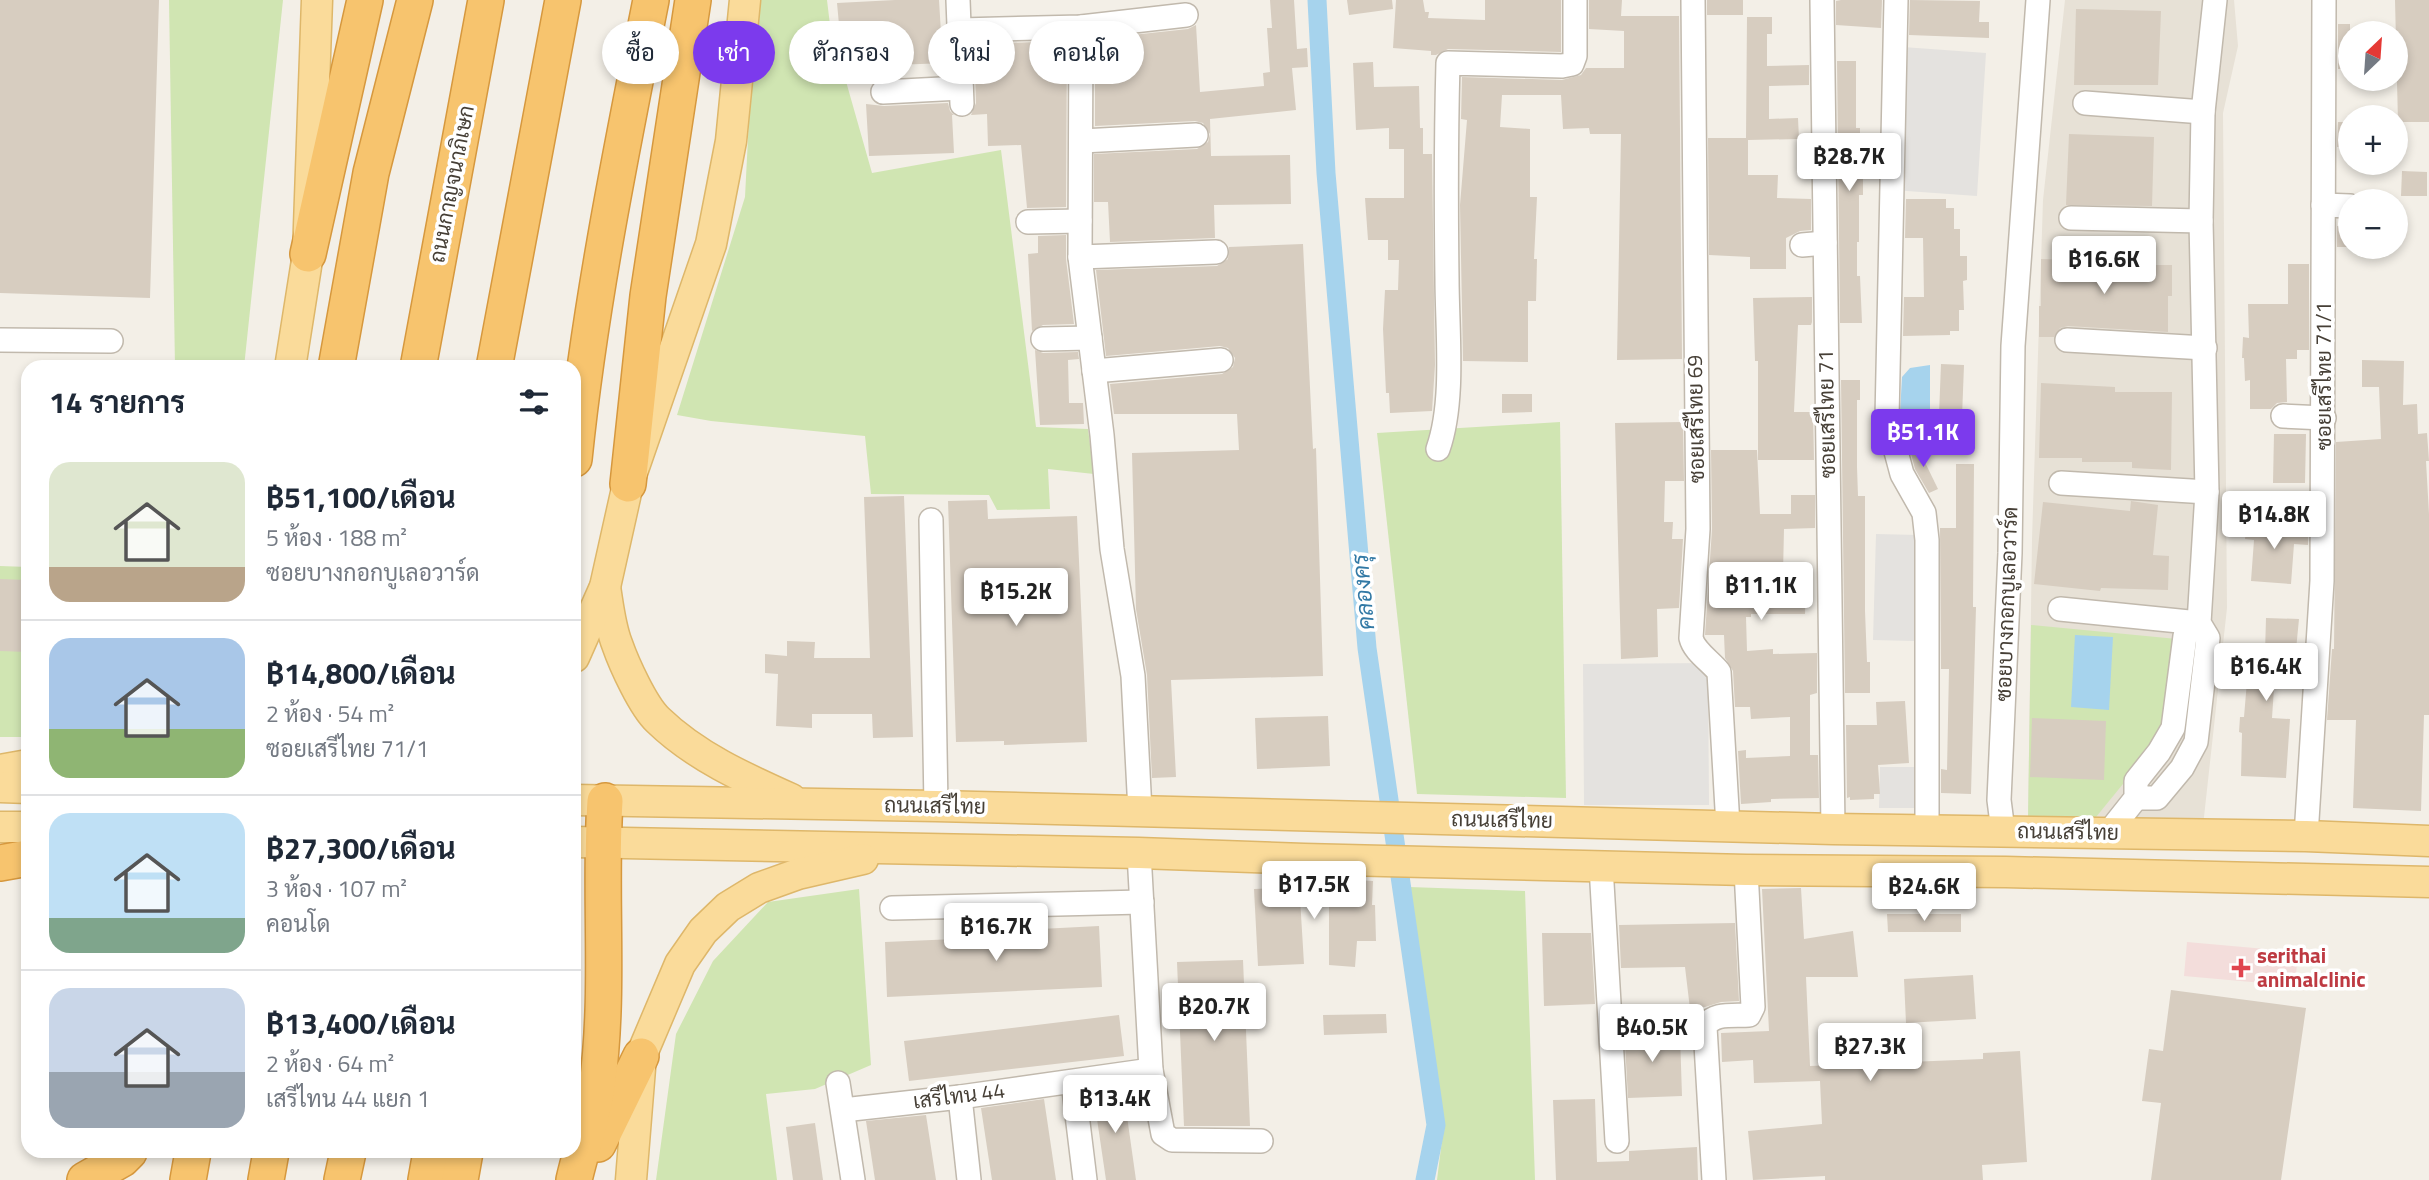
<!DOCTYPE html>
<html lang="th">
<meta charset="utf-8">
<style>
:root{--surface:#fff;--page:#f6f6f7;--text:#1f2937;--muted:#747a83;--line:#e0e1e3;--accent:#7c3aed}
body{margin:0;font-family:"Titillium Web",Sarabun,sans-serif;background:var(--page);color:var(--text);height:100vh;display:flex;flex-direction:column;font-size:26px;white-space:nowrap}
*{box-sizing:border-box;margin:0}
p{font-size:23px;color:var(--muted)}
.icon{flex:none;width:38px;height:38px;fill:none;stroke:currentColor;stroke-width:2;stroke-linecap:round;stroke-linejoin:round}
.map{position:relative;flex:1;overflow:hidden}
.panel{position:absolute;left:21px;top:360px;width:560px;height:798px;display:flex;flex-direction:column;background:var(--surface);border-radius:21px;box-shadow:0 4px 10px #0003}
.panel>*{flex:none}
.banner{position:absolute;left:602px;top:21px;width:665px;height:63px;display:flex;gap:14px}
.needle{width:46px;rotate:25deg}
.buttons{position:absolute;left:2338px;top:21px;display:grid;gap:14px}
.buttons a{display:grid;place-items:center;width:70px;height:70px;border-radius:50%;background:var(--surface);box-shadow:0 4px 10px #0003;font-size:35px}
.price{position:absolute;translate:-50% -60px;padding:0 16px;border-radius:7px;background:#fff;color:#222;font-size:23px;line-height:46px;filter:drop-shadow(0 2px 4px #0008)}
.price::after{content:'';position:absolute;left:50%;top:42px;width:21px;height:16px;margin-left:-10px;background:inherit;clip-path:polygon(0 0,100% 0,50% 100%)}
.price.selected{background:var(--accent);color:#fff}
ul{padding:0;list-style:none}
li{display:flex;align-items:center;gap:21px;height:175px;padding:0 28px}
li+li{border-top:2px solid var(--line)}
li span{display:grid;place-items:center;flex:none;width:196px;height:140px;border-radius:21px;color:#555}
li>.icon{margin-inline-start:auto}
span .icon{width:84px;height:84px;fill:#fffc;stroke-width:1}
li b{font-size:30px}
h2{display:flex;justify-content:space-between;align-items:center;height:84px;padding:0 28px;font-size:30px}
.tag{padding:0 24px;border-radius:32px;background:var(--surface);box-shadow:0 4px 10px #0003;font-size:24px;line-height:63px}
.tag.selected{background:var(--accent);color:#fff}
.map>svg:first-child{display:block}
.residential{fill:#e7e1d6}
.medical{fill:#f3dddb}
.green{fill:#d0e5b2}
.parking{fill:#e4e2df}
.water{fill:#a6d3ed}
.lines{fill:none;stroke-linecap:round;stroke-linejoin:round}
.canal{stroke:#a6d3ed;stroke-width:19}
.building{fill:#d7cdc0}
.minor-casing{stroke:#c1b9ad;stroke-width:26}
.major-casing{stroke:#deb76a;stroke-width:33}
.highway-casing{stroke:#d6983e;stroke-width:38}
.minor{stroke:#fff;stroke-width:23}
.major{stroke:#fadb9a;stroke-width:30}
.highway{stroke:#f7c46e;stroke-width:35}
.health-dot{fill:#e0444e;stroke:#fff;stroke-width:2.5}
.labels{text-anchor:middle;stroke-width:7;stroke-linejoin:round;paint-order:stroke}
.street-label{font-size:21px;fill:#463f36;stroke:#fff}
.health-label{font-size:21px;font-weight:bold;fill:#be3a42;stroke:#fff;text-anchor:start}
.water-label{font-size:23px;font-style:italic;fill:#3279a5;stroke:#fff}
</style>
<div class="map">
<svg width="2429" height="1180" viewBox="0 0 2429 1180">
<rect width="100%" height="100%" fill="#f3efe7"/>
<polygon class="residential" points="2065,0 2234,0 2238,46 2223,113 2227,608 2203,826 2028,820 2032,539 2043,200"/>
<polygon class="medical" points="2187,942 2298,952 2295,986 2184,976"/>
<g class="green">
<polygon points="169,0 283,0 244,367 175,367"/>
<polygon points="755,0 827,0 830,25 872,173 1001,150 1036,427 1088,429 1094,474 1048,469 1050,509 997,510 989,495 871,494 865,436 711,421 677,415 745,197"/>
<polygon points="1560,422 1566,798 1417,794 1377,433"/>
<polygon points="0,566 28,567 28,737 0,737"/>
<polygon points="2031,625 2177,639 2162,736 2092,822 2028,820"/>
<polygon points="1409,887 1525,891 1535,1180 1437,1180 1444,1124"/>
<polygon points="859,889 871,1065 815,1089 766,1094 777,1180 656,1180 676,1034 713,961 768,902"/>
</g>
<g class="parking">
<polygon points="1903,47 1986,53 1977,196 1893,190"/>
<polygon points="1876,534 1918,535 1914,641 1873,640"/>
<polygon points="1708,663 1709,805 1584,805 1583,664"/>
<polygon points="1880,767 1914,767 1914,808 1879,808"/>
</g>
<g class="water">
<path d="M1930,365V421C1924,433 1911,431 1899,431L1902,377L1910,368Z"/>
<polygon points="2075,635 2113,637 2109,710 2071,707"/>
</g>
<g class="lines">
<polyline class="canal" points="1317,0 1326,173 1367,648 1436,1125 1425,1180"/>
</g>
<g class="building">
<polygon points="0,0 159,0 150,298 0,293"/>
<polygon points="895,0 939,0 941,33 943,33 944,43 946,42 946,63 843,67 837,3"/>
<polygon points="1270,0 1294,0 1297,49 1307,48 1308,67 1292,68 1296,110 1210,119 1211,156 1290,155 1291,204 1214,205 1215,238 1110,242 1108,202 1094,202 1094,154 1197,149 1208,142 1210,134 1203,123 1195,121 1095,126 1095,39 1188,29 1196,25 1200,92 1264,86 1263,73 1270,72 1267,28 1272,28"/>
<polygon points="1347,0 1392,0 1393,9 1349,15"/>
<polygon points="1396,0 1423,0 1425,12 1429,12 1428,18 1485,20 1485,0 1561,0 1561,52 1448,49 1436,55 1431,55 1431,51 1393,48"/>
<polygon points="1589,0 1622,0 1621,16 1679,16 1682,359 1617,360 1621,134 1590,134 1589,128 1563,129 1561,95 1502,95 1500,127 1530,129 1530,197 1537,197 1534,259 1537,259 1536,301 1528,301 1528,362 1463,361 1460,205 1467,120 1461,119 1462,77 1562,80 1581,75 1586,68 1624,68 1624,31 1589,29"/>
<rect x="1707" y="0" width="36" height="15"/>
<polygon points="1841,0 1882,0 1881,28 1836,25 1836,1"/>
<polygon points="1910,0 1980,1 1979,22 1989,22 1989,38 1909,35"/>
<polygon points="2395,0 2429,0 2429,122 2398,122"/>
<polygon points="2076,9 2161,11 2158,85 2074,85"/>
<polygon points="1747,17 1772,17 1772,34 1767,34 1767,66 1809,65 1809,85 1769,86 1769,119 1798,118 1799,139 1748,140 1748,175 1778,175 1777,198 1811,199 1811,230 1800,231 1786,238 1786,269 1750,269 1750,257 1709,255 1708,138 1746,138"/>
<rect x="2338" y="24" width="12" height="45"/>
<polygon points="1067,41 1066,207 1027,208 1021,145 988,146 987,114 971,115 976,103 974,44"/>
<polygon points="1837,61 1856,61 1856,128 1860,128 1860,162 1863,162 1863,195 1859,195 1859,242 1857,242 1857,276 1860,276 1862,323 1840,323"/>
<polygon points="1373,62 1374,87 1419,86 1420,128 1423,128 1423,154 1432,154 1435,365 1432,411 1390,413 1389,393 1386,393 1383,329 1385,290 1398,290 1399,260 1388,260 1388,240 1368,240 1365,198 1404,198 1404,149 1389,149 1389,128 1356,130 1353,63"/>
<polygon points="948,103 950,111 954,115 952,115 954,153 869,156 866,104 884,106"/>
<polygon points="2338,122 2350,122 2350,147 2337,147"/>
<polygon points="2069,134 2154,137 2152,206 2066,205"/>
<polygon points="2402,171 2427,172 2427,196 2401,196"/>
<polygon points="1906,199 1946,199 1946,208 1954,208 1954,229 1960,229 1960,256 1967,256 1967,280 1963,281 1964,310 1959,310 1959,331 1950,331 1950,335 1903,336 1904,297 1924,297 1923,238 1905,238"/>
<rect x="2337" y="226" width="13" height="21"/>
<polygon points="1066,235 1066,259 1074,324 1043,325 1032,331 1028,254 1038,253 1038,236"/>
<polygon points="1303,244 1313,449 1316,448 1323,676 1171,680 1176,777 1152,778 1147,675 1136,609 1132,453 1239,450 1237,414 1114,414 1110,384 1222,374 1233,367 1235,358 1228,348 1220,346 1106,356 1096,270 1217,266 1228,259 1229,247"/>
<polygon points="2041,259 2126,262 2126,265 2172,265 2172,296 2168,296 2168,332 2068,326 2060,328 2054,337 2039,337 2039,306 2041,306"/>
<polygon points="2288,264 2309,264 2309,350 2297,350 2297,359 2286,359 2287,402 2277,403 2271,409 2250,409 2250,380 2245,381 2244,358 2242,358 2243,337 2249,338 2248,304 2288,304"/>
<polygon points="1812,297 1812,322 1811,325 1798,325 1794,412 1813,412 1814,460 1758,460 1758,361 1755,361 1753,298"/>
<polygon points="1035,350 1043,353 1078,352 1079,359 1068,360 1069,403 1083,403 1084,424 1040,425"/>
<polygon points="2362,360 2404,361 2403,405 2417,404 2418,434 2427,433 2429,461 2426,461 2429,514 2429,715 2424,715 2421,811 2353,808 2356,720 2327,720 2332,649 2334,649 2336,442 2381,439 2379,387 2362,387"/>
<polygon points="1941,364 1964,365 1962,417 1939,415"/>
<polygon points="1841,380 1860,380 1860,400 1857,400 1857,467 1858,496 1865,496 1865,611 1867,662 1870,662 1870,693 1845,693"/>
<polygon points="2041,383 2115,387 2115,392 2172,392 2171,470 2132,468 2132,462 2082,462 2082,458 2039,458"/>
<polygon points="1502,394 1532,394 1532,412 1502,413"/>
<polygon points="1683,422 1684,481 1665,481 1664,522 1673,522 1672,539 1683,539 1679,608 1657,609 1658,657 1621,659 1615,423"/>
<polygon points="2274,434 2306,434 2305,483 2273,483"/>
<polygon points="1916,444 1938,489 1929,493 1915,469 1909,446"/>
<polygon points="1711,450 1757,450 1760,514 1791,514 1791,495 1815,495 1815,528 1784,529 1783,573 1806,573 1805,614 1751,614 1751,617 1746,617 1747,651 1773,649 1773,654 1817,653 1817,693 1810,695 1810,755 1818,755 1819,798 1771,799 1771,802 1741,804 1738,751 1746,750 1746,758 1790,756 1790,717 1751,719 1750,707 1735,707 1733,671 1725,658 1724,635 1705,635 1712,529"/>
<polygon points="1956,464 1974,464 1973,607 1976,607 1971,794 1941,793 1941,769 1947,770 1949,669 1941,669 1940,528 1956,528"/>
<polygon points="904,496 913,737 873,738 872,714 812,714 812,728 776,726 778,674 765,673 765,654 787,656 787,641 815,642 814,658 870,658 864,497"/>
<polygon points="987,500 988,519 1077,516 1087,742 1004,745 1004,741 956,742 948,501"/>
<polygon points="2131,501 2158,505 2153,555 2169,556 2168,590 2101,588 2100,591 2034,584 2043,502 2130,511"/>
<polygon points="2247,522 2308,528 2308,545 2294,544 2291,584 2251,581 2254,540 2245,539"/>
<polygon points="0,579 28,580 28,652 0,651"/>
<polygon points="2266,618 2299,619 2295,660 2276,658 2272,718 2290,719 2286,778 2241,776 2242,733 2239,732 2240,717 2244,717 2248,669 2237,668 2237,652 2265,653"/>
<polygon points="1905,701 1909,763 1878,765 1880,794 1874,794 1874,799 1850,800 1850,797 1847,798 1846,725 1877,725 1876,702"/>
<polygon points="1328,716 1330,766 1257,769 1255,718"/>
<polygon points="2032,718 2106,721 2104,780 2030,777"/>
<polygon points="1326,878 1373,881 1372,905 1375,905 1376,941 1357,941 1355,967 1329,965 1329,900 1300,898 1304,964 1258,966 1254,889 1326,886"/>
<polygon points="1801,888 1804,939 1853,931 1858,977 1806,977 1810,1066 1983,1059 1983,1053 2020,1051 2027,1162 1982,1165 1983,1180 1825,1180 1825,1176 1753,1180 1748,1131 1822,1124 1820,1081 1754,1083 1753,1060 1722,1062 1721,1033 1769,1031 1762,889"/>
<polygon points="1887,914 1961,914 1961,932 1888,932"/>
<polygon points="1735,923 1739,1001 1721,1002 1705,1007 1690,1009 1685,967 1621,968 1619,925"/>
<polygon points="1099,926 1102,987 887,997 885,942 1002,937 1001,931"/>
<polygon points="1542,933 1591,933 1595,1004 1544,1006"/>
<polygon points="1243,960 1250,1126 1184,1126 1177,962"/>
<polygon points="1973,975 1976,1019 1906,1023 1904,979"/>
<polygon points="2171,990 2306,1008 2281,1180 2151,1180 2161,1103 2142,1101 2149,1049 2163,1051"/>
<polygon points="1386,1014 1387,1033 1324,1035 1323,1015"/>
<polygon points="1119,1015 1124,1056 909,1081 904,1041"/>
<polygon points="1648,1025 1648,1036 1680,1035 1682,1096 1628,1098 1624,1026"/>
<polygon points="1123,1088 1136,1180 1106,1180 1093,1092"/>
<polygon points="1044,1099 1056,1180 992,1180 981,1108"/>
<polygon points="1595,1099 1597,1162 1629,1161 1629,1151 1697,1147 1698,1180 1556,1180 1553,1100"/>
<polygon points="926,1115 936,1180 875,1180 866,1121"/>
<polygon points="815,1123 823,1180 793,1180 786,1127"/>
</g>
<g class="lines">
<defs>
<g id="minor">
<polyline points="958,0 962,104"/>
<path d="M1693,0L1698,529L1691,638C1694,651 1710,661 1719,672L1728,826"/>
<polyline points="1822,0 1833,829"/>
<polyline points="1896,0 1887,418 1902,474 1924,513 1927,540 1927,830"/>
<polyline points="1081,27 1080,257 1102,435 1112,549 1133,676 1140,811"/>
<polyline points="960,30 1081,27 1186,15"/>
<polyline points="883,92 961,88"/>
<polyline points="2085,103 2203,112"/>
<polyline points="1082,141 1196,135"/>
<polyline points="2323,205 2350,206"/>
<polyline points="2071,218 2201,221"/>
<polyline points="1028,222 1080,221"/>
<polyline points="1802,245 1825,243"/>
<polyline points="1080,257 1216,252"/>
<polyline points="1043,339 1090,338"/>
<polyline points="0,340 111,341"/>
<polyline points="2067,340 2205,348"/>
<polyline points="1094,371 1221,360"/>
<polyline points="2283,416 2324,418"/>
<path d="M1438,449C1455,401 1447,330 1447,278C1446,206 1446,135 1448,63L1562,66L1572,64L1575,56V0"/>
<polyline points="2061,483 2207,492"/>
<polyline points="931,520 936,806"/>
<polyline points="2060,609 2199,623"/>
<polyline points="2136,798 2157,798 2182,768 2196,742 2208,638 2199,623 2207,492 2201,221 2203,112 2215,0"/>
<polyline points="2003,831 1999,800 2010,553 2013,346 2038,0"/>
<polyline points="2109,832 2136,798 2136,781 2159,752 2173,728 2185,636 2199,623"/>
<polyline points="2306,836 2322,581 2324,0"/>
<polyline points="1139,853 1151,1070 1163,1134 1172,1140 1261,1141"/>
<polyline points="1601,866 1617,1141"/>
<polyline points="892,908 1142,902"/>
<polyline points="1073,1082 1085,1180"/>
<polyline points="838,1083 853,1180"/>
<polyline points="960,1097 969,1180"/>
<polyline points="843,1110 960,1097 1151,1070"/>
<path d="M1714,1180L1705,1027C1713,1012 1733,1016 1749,1015L1753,1007L1746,870"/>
</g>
<g id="major">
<polyline points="290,368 308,254 317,0"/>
<path d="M605,587C608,605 610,626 617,644C624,664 643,706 658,720C695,756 744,778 791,799"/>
<polyline points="574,657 605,587 628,484 711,244 731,141 745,0"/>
<polyline points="0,770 28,765"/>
<polyline points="0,787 28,788"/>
<polyline points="574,800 936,806 1833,829 2306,836 2429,841"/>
<polyline points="0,827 28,827"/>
<polyline points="574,842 1139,853 1304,859 1746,870 2006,872 2429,882"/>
<polyline points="631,1180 641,1056 680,964 703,931 728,907 759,888 798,874 863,859"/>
</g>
<g id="highway">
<polyline points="308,254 365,0"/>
<polyline points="336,368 371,173 415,0"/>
<polyline points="418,368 486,0"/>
<polyline points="494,368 563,0"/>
<path d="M574,459C590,304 621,152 651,0"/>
<polyline points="628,484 648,296 693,0"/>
<polyline points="0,863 28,858"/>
<polyline points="598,1144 641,1056"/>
<polyline points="85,1180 122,1159 129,1152"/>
<polyline points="188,1180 193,1152"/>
<polyline points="266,1180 271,1152"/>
<polyline points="342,1180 348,1152"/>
<polyline points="426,1180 431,1152"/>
<polyline points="460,1180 465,1152"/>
<path d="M574,1180C581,1149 593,1117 597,1086C610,991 599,895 605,801"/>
</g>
</defs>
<use href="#minor" class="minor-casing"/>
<use href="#major" class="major-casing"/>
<use href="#highway" class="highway-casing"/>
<use href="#minor" class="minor"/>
<use href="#major" class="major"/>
<use href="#highway" class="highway"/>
</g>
<path class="health-dot" d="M2237.5 957.5h7v7h7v7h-7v7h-7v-7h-7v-7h7z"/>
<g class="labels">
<g class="street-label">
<text transform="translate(452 184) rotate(-79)" y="7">ถนนกาญจนาภิเษก</text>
<text transform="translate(2324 376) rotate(-90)" y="7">ซอยเสรีไทย 71/1</text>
<text transform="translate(1827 414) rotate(-91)" y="7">ซอยเสรีไทย 71</text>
<text transform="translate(1696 419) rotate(-91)" y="7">ซอยเสรีไทย 69</text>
<text transform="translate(2007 604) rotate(-88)" y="7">ซอยบางกอกบูเลอวาร์ด</text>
<text transform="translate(935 806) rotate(1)" y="7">ถนนเสรีไทย</text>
<text transform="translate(1502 820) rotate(1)" y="7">ถนนเสรีไทย</text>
<text transform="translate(2068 832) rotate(1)" y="7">ถนนเสรีไทย</text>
<text transform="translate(959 1096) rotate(-7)" y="7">เสรีไทน 44</text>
</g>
<g class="health-label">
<text x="2257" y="963">serithai<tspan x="2257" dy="24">animalclinic</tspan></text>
</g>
<g class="water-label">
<text transform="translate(1363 592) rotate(-95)" y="8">คลองครุ</text>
</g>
</g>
</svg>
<div class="buttons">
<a><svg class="needle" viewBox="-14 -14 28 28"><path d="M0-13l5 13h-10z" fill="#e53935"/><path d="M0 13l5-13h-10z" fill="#747a83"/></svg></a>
<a>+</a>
<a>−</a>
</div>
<b class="price" style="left:1849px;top:193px">฿28.7K</b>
<b class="price" style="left:2104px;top:296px">฿16.6K</b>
<b class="price selected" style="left:1923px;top:469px">฿51.1K</b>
<b class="price" style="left:2274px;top:551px">฿14.8K</b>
<b class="price" style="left:1761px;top:622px">฿11.1K</b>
<b class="price" style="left:1016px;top:628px">฿15.2K</b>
<b class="price" style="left:2266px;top:703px">฿16.4K</b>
<b class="price" style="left:1314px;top:921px">฿17.5K</b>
<b class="price" style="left:1924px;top:923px">฿24.6K</b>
<b class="price" style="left:996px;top:963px">฿16.7K</b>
<b class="price" style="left:1214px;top:1043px">฿20.7K</b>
<b class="price" style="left:1652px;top:1064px">฿40.5K</b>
<b class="price" style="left:1870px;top:1083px">฿27.3K</b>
<b class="price" style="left:1115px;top:1135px">฿13.4K</b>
<div class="banner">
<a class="tag">ซื้อ</a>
<a class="tag selected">เช่า</a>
<a class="tag">ตัวกรอง</a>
<a class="tag">ใหม่</a>
<a class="tag">คอนโด</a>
</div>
<section class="panel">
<h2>14 รายการ<svg class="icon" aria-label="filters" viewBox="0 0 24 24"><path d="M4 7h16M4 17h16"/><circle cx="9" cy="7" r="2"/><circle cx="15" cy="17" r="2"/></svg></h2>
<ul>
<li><span style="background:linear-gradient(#dfe7d0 75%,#b9a48a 0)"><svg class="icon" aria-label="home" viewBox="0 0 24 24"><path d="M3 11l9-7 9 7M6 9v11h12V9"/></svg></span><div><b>฿51,100/เดือน</b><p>5 ห้อง · 188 m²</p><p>ซอยบางกอกบูเลอวาร์ด</p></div></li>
<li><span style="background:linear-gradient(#a9c7e8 65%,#8fb573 0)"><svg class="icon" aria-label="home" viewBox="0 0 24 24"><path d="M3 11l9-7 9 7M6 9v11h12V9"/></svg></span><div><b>฿14,800/เดือน</b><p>2 ห้อง · 54 m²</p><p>ซอยเสรีไทย 71/1</p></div></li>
<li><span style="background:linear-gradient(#bfe0f5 75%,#7fa58c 0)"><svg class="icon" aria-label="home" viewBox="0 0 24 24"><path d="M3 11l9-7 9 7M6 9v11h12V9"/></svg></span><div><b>฿27,300/เดือน</b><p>3 ห้อง · 107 m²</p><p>คอนโด</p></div></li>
<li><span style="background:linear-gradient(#c9d6e8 60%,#9aa5b1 0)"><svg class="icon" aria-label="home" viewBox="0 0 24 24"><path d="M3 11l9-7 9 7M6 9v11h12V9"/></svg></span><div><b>฿13,400/เดือน</b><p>2 ห้อง · 64 m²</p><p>เสรีไทน 44 แยก 1</p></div></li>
</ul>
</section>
</div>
